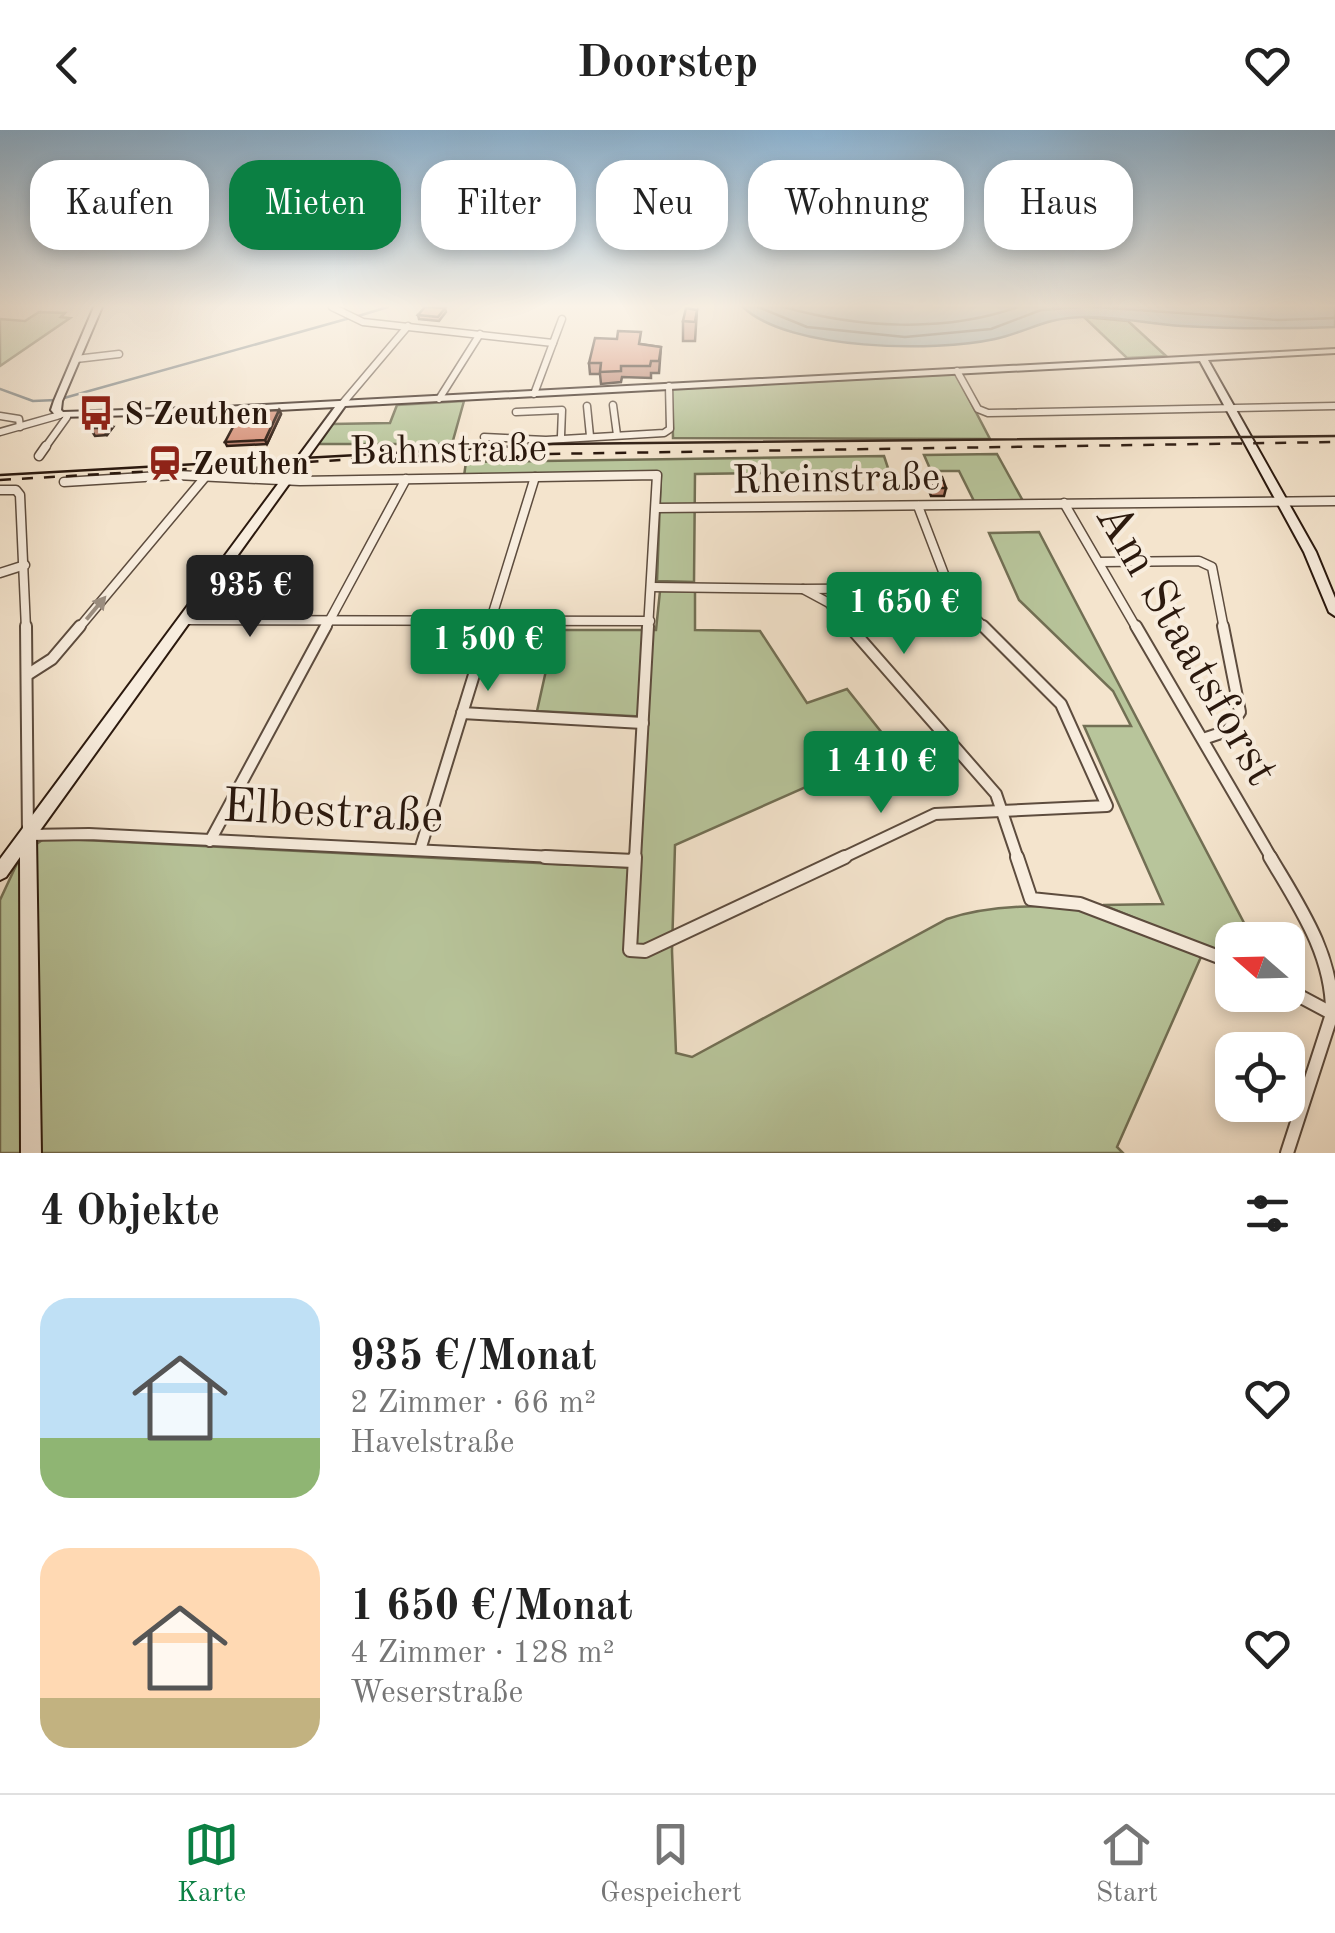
<!DOCTYPE html>
<html lang="de">
<meta charset="utf-8">
<style>
:root{--surface:#fff;--page:#f6f6f6;--text:#222;--muted:#767676;--line:#e0e0e0;--accent:#0b8043}
body{margin:0;font-family:"Old Standard TT",serif;background:var(--page);color:var(--text);height:100vh;display:flex;flex-direction:column;font-size:38px;white-space:nowrap}
*{box-sizing:border-box;margin:0}
p{font-size:32px;color:var(--muted)}
.icon{flex:none;width:55px;height:55px;fill:none;stroke:currentColor;stroke-width:2;stroke-linecap:round;stroke-linejoin:round}
.map{position:relative;height:1023px;overflow:hidden}
.side{display:flex;flex-direction:column;background:var(--surface);flex:1}
.side>*{flex:none}
.top-card{position:absolute;left:30px;top:30px;width:1275px;height:90px;display:flex;gap:20px}
.needle{width:65px;rotate:290deg}
.tools{position:absolute;left:1215px;top:792px;display:grid;gap:20px}
.tools a{display:grid;place-items:center;width:90px;height:90px;border-radius:20px;background:var(--surface);box-shadow:0 5px 15px #0003;font-size:50px}
.price{position:absolute;translate:-50% -85px;padding:0 22px;border-radius:10px;background:var(--accent);color:#fff;font-size:32px;line-height:65px;filter:drop-shadow(0 2px 5px #0008)}
.price::after{content:'';position:absolute;left:50%;top:60px;width:30px;height:22px;margin-left:-15px;background:inherit;clip-path:polygon(0 0,100% 0,50% 100%)}
.price.selected{background:#222;color:#fff}
ul{padding:0;list-style:none}
li{display:flex;align-items:center;gap:30px;height:250px;padding:0 40px}
li span{display:grid;place-items:center;flex:none;width:280px;height:200px;border-radius:30px;color:#555}
li>.icon{margin-inline-start:auto}
span .icon{width:120px;height:120px;fill:#fffc;stroke-width:1}
li b{font-size:42px}
h2{display:flex;justify-content:space-between;align-items:center;height:120px;padding:0 40px;font-size:42px}
.tag{padding:0 35px;border-radius:30px;background:var(--surface);box-shadow:0 5px 15px #0003;font-size:35px;line-height:90px}
.tag.selected{background:var(--accent);color:#fff}
header{display:flex;justify-content:space-between;align-items:center;height:130px;padding:0 40px;background:var(--surface);font-size:45px;font-weight:700}
.tabs{display:flex;justify-content:space-around;align-items:center;height:140px;border-top:2px solid var(--line);background:var(--surface);font-size:28px;color:var(--muted)}
.tabs a{display:grid;justify-items:center;gap:5px}
.tabs .selected{color:var(--accent)}
.map>svg:first-child{display:block}
.green{fill:#b8c59b;stroke:#726f54;stroke-width:2.5}
.water{fill:#a2bbc3;stroke:#727a7b;stroke-width:2.5}
.lines{fill:none;stroke-linecap:round;stroke-linejoin:round}
.shore{stroke:#666a68;stroke-width:2.5}
.stream{stroke:#727a7b;stroke-width:2.5}
.street-far3-casing{stroke:#5d4c3e;stroke-width:9}
.street-far2-casing{stroke:#5d4c3e;stroke-width:11}
.street-far1-casing{stroke:#5d4c3e;stroke-width:14}
.street-casing{stroke:#5d4c3e;stroke-width:16}
.secondary-casing{stroke:#2b190e;stroke-width:4}
.street-far3{stroke:#f8edde;stroke-width:6}
.street-far2{stroke:#f8edde;stroke-width:8}
.street-far1{stroke:#f8edde;stroke-width:10}
.street{stroke:#f8edde;stroke-width:12}
.secondary{fill:#f8edde;fill-rule:evenodd}
.tram{stroke:#2b190e;stroke-width:2.5}
.rail{stroke:#2b190e;stroke-width:2.5;stroke-dasharray:11 11;stroke-linecap:butt}
.wall{fill:#b77e6a;stroke:#2b190e;stroke-width:2.5}
.shaded-wall{fill:#956756;stroke:#2b190e;stroke-width:2.5}
.building{fill:#d5937b;stroke:#2b190e;stroke-width:2.5}
.oneway{fill:#9c8e80}
.labels{text-anchor:middle;stroke-width:8;stroke-linejoin:round;paint-order:stroke}
.far-poi-label{font-size:32px;font-weight:bold;fill:#2b190e;stroke:#f8edde;text-anchor:start}
.street-label{font-size:40px;fill:#2b190e;stroke:#f8edde}
.near-street-label{font-size:48px;fill:#2b190e;stroke:#f8edde}
</style>
<header><svg class="icon" aria-label="back" viewBox="0 0 24 24"><path d="M15 5l-7 7 7 7"/></svg>Doorstep<svg class="icon" aria-label="heart" viewBox="0 0 24 24"><path d="M12 20l-8-8c-3-5 5-10 8-4 3-6 11-1 8 4z"/></svg></header>
<div class="map">
<svg width="1335" height="1023" viewBox="0 0 1335 1023">
<rect width="100%" height="100%" fill="#f4e4cd"/>
<filter id="stains"><feTurbulence type="fractalNoise" baseFrequency=".002" numOctaves="4"/><feColorMatrix values="0 0 0 0 .2 0 0 0 0 .09 0 0 0 0 .02 0 0 0 .5 -.17"/></filter>
<radialGradient id="worn" r=".72"><stop offset=".6" stop-color="#630" stop-opacity="0"/><stop offset="1" stop-color="#630" stop-opacity=".3"/></radialGradient>
<g class="green">
<polygon points="39,182 65,183 61,187 70,188 0,236 0,189 25,191"/>
<polygon points="1084,187 1128,191 1166,226 1127,228"/>
<polygon points="956,244 990,309 673,308 672,259"/>
<polygon points="464,271 452,314 318,314 331,294 390,293 397,275"/>
<polygon points="997,324 1023,371 974,371 959,341 931,341 924,325"/>
<polygon points="884,326 889,341 695,344 694,452 657,451 661,344 464,346 466,332"/>
<polygon points="1039,402 1253,810 1232,810 1232,828 1103,775 1163,774 1084,596 1131,596 1113,561 1019,470 989,403"/>
<path d="M660,461H695V500L760,501L807,573L847,559L894,618L675,715L672,821L676,923L692,927L947,789C986,776 1053,771 1093,784C1129,795 1165,813 1201,827L1117,1017L1123,1023H0V770L21,725L45,708L635,738L648,587L537,581L555,500H656Z"/>
</g>
<path class="water" d="M743,177H1335V197C1284,199 1234,199 1182,196C1149,194 1116,186 1083,187C1043,188 1030,201 995,209C935,222 789,221 743,177Z"/>
<g class="lines">
<g class="shore">
<polyline points="758,177 807,197 905,207 991,199 1041,180 1080,177"/>
<path d="M784,177C858,198 945,203 1018,177"/>
<polyline points="1095,177 1278,190 1335,188"/>
</g>
<g class="stream">
<polyline points="358,186 388,177"/>
<polyline points="0,259 33,271 56,270"/>
<polyline points="64,268 350,188"/>
</g>
<defs>
<g id="street-far3">
<polyline points="332,177 363,192 553,213"/>
<polyline points="76,229 119,224"/>
<polyline points="957,241 978,279 988,283 1335,276"/>
<polyline points="534,264 562,189"/>
<polyline points="439,269 480,204"/>
<polyline points="342,274 408,196"/>
<polyline points="613,275 617,305"/>
<polyline points="587,276 590,306"/>
<polyline points="516,282 562,280 561,306"/>
<polyline points="0,286 19,289 20,297"/>
<polyline points="0,302 60,285"/>
<polyline points="484,307 546,310 664,303 670,299 669,256"/>
<polyline points="44,319 67,287"/>
</g>
<g id="street-far2">
<polyline points="39,326 46,316"/>
<polyline points="64,352 176,345 300,351 657,345 648,499"/>
<polyline points="0,360 16,360 20,365 26,499"/>
<polyline points="1064,373 1137,499"/>
<polyline points="918,376 952,465 986,499"/>
<polyline points="656,378 1335,371"/>
<polyline points="1099,432 1199,431 1212,437 1224,499"/>
<polyline points="0,443 25,435"/>
<polyline points="652,457 803,459 829,473 851,499"/>
<polyline points="803,459 949,458"/>
<polyline points="184,490 650,491"/>
<polyline points="78,499 206,346"/>
<polyline points="325,499 406,349"/>
<polyline points="488,499 535,347"/>
</g>
<g id="street-far1">
<polyline points="26,496 28,705 89,704 595,729"/>
<polyline points="849,496 996,664 1018,729"/>
<polyline points="1136,496 1272,729"/>
<polyline points="27,545 52,529 80,496"/>
<polyline points="462,583 643,593"/>
<polyline points="1203,609 1227,601 1240,582 1223,496"/>
<polyline points="210,711 326,496"/>
<polyline points="420,720 489,496"/>
<polyline points="635,729 648,496"/>
<polyline points="840,729 935,684 1107,676 1061,574 983,496"/>
</g>
<g id="street">
<polyline points="545,727 634,731"/>
<polyline points="635,727 630,820 645,821 845,727"/>
<polyline points="1017,727 1031,769 1080,774 1232,832"/>
<path d="M1270,727C1299,776 1333,825 1332,884L1287,1023"/>
<polyline points="1288,860 1335,885"/>
</g>
<polygon id="secondary" points="94,177 102,177 62,271 61,280 63,282 223,277 1335,219 1335,223 1208,230 1316,422 1335,468 1335,486 1329,482 1304,422 1200,231 345,276 36,706 41,1023 21,1023 20,727 6,747 0,750 0,729 335,277 223,283 57,287 51,280 54,271"/>
</defs>
<use href="#street-far3" class="street-far3-casing"/>
<use href="#street-far2" class="street-far2-casing"/>
<use href="#street-far1" class="street-far1-casing"/>
<use href="#street" class="street-casing"/>
<use href="#secondary" class="secondary-casing"/>
<use href="#street-far3" class="street-far3"/>
<use href="#street-far2" class="street-far2"/>
<use href="#street-far1" class="street-far1"/>
<use href="#street" class="street"/>
<use href="#secondary" class="secondary"/>
<polyline class="tram" points="0,345 553,314 1335,306"/>
<polyline class="rail" points="0,350 410,326 1335,312"/>
</g>
<g class="wall">
<polygon points="445,178 446,182 439,191 419,189 418,185"/>
<polygon points="697,180 695,211 683,211 683,191"/>
<polygon points="641,214 661,217 659,243 651,243 651,248 622,247 621,252 601,254 600,244 590,244 589,233"/>
<polygon points="279,280 281,284 267,314 227,316 225,312"/>
<polygon points="113,297 107,305 95,306 90,298"/>
<polygon points="929,347 946,358 944,366 931,366 927,355"/>
</g>
<g class="shaded-wall">
<polygon points="279,280 281,284 267,314 265,310"/>
<polygon points="108,290 113,297 107,305 102,298"/>
</g>
<g class="building">
<polygon points="425,177 430,177 445,178 438,187 418,185"/>
<polygon points="686,178 697,180 695,192 683,191"/>
<polygon points="618,201 641,202 639,214 661,217 659,231 651,231 650,236 621,236 621,241 600,242 601,233 589,233 595,208 617,209"/>
<polygon points="279,280 265,310 225,312 241,282"/>
<polygon points="108,290 102,298 90,298 95,291"/>
<polygon points="929,347 942,347 946,358 934,358"/>
</g>
<defs><path id="oneway-solid" d="M-6-.8H1V-3.2L6.5 0L1 3.2V.8H-6Z" transform="scale(2.5)"/></defs>
<use class="oneway" href="#oneway-solid" transform="translate(96 478) rotate(-50)"/>
<linearGradient id="sky" x2="0" y2="1"><stop stop-color="#8cb7d9"/><stop offset="0.55" stop-color="#faf3e8"/><stop offset="1" stop-color="#faf3e8" stop-opacity="0"/></linearGradient>
<rect width="1335" height="320" fill="url(#sky)"/>
<defs>
<symbol id="bus-bare" viewBox="-9 -9 18 18"><path d="M-5-6H5V4H4V6H2V4H-2V6H-4V4H-5ZM-3.5-4V0h7V-4ZM-3.5 1.2v1.5H-2V1.2ZM2 1.2v1.5H3.5V1.2Z" fill="#8f2418" stroke="#f8edde" stroke-width="2.5" paint-order="stroke"/></symbol>
<symbol id="station-bare" viewBox="-9 -9 18 18"><path d="M-3-6H3Q5-6 5-4V2Q5 4 3 4L4.5 6H3L1.5 4h-3L-3 6H-4.5L-3 4Q-5 4-5 2V-4Q-5-6-3-6ZM-3.5-4v3h7v-3ZM-3.5 1v1.5H-2V1ZM2 1v1.5H3.5V1Z" fill="#8f2418" stroke="#f8edde" stroke-width="2.5" paint-order="stroke"/></symbol>
</defs>
<g fill-rule="evenodd">
<use href="#bus-bare" x="71" y="258" width="50" height="50"/>
<use href="#station-bare" x="140" y="308" width="50" height="50"/>
</g>
<g class="labels">
<g class="far-poi-label">
<text x="124" y="294">S Zeuthen</text>
<text x="193" y="344">Zeuthen</text>
</g>
<g class="street-label">
<text transform="translate(448 318) rotate(-1)" y="14">Bahnstraße</text>
<text transform="translate(836 347) rotate(-1)" y="14">Rheinstraße</text>
</g>
<g class="near-street-label">
<text transform="translate(1189 513) rotate(60)" y="17">Am Staatsforst</text>
<text transform="translate(333 679) rotate(3)" y="17">Elbestraße</text>
</g>
</g>
<rect width="100%" height="100%" filter="url(#stains)"/>
<rect width="100%" height="100%" fill="url(#worn)"/>
</svg>
<div class="tools">
<a><svg class="needle" viewBox="-14 -14 28 28"><path d="M0-13l5 13h-10z" fill="#e53935"/><path d="M0 13l5-13h-10z" fill="#767676"/></svg></a>
<a><svg class="icon" aria-label="locate" viewBox="0 0 24 24"><circle cx="12" cy="12" r="6"/><path d="M12 2v4M12 18v4M2 12h4M18 12h4"/></svg></a>
</div>
<b class="price selected" style="left:250px;top:510px">935 €</b>
<b class="price" style="left:904px;top:527px">1 650 €</b>
<b class="price" style="left:488px;top:564px">1 500 €</b>
<b class="price" style="left:881px;top:686px">1 410 €</b>
<div class="top-card">
<a class="tag">Kaufen</a>
<a class="tag selected">Mieten</a>
<a class="tag">Filter</a>
<a class="tag">Neu</a>
<a class="tag">Wohnung</a>
<a class="tag">Haus</a>
</div>
</div>
<section class="side">
<h2>4 Objekte<svg class="icon" aria-label="filters" viewBox="0 0 24 24"><path d="M4 7h16M4 17h16"/><circle cx="9" cy="7" r="2"/><circle cx="15" cy="17" r="2"/></svg></h2>
<ul>
<li><span style="background:linear-gradient(#bfe0f5 70%,#8fb573 0)"><svg class="icon" aria-label="home" viewBox="0 0 24 24"><path d="M3 11l9-7 9 7M6 9v11h12V9"/></svg></span><div><b>935 €/Monat</b><p>2 Zimmer · 66 m²</p><p>Havelstraße</p></div><svg class="icon" aria-label="heart" viewBox="0 0 24 24"><path d="M12 20l-8-8c-3-5 5-10 8-4 3-6 11-1 8 4z"/></svg></li>
<li><span style="background:linear-gradient(#ffd9b3 75%,#c2b280 0)"><svg class="icon" aria-label="home" viewBox="0 0 24 24"><path d="M3 11l9-7 9 7M6 9v11h12V9"/></svg></span><div><b>1 650 €/Monat</b><p>4 Zimmer · 128 m²</p><p>Weserstraße</p></div><svg class="icon" aria-label="heart" viewBox="0 0 24 24"><path d="M12 20l-8-8c-3-5 5-10 8-4 3-6 11-1 8 4z"/></svg></li>
</ul>
</section>
<nav class="tabs">
<a class="selected"><svg class="icon" aria-label="map" viewBox="0 0 24 24"><path d="M3 6l6-2 6 2 6-2v14l-6 2-6-2-6 2zM9 4v14M15 6v14"/></svg>Karte</a>
<a><svg class="icon" aria-label="saved" viewBox="0 0 24 24"><path d="M7 4h10v16l-5-4-5 4z"/></svg>Gespeichert</a>
<a><svg class="icon" aria-label="home" viewBox="0 0 24 24"><path d="M3 11l9-7 9 7M6 9v11h12V9"/></svg>Start</a>
</nav>
